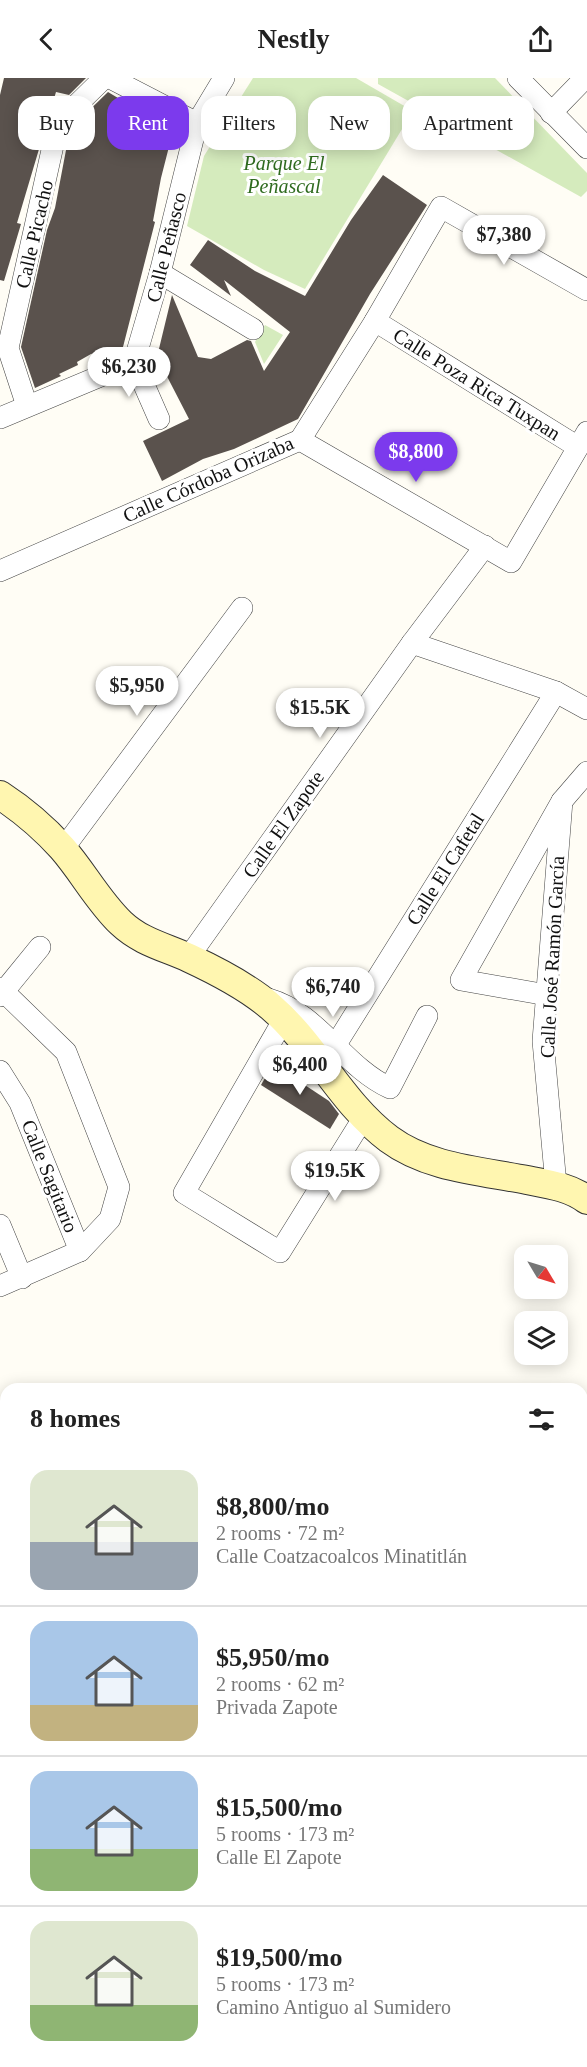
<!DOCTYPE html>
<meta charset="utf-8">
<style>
:root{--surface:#fff;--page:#f6f6f6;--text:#222;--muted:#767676;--line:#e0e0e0;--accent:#7c3aed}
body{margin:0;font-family:Georgia,serif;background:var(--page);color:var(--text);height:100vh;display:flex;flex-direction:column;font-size:22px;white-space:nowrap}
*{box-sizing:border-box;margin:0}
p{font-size:20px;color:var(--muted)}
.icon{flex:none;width:33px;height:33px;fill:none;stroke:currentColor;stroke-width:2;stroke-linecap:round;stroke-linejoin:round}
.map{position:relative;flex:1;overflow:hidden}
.details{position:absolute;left:0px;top:1305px;width:588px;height:684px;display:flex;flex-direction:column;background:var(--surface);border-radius:18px 18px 0 0;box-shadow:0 3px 15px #0003}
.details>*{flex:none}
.hud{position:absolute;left:18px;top:18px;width:552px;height:54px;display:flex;gap:12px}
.needle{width:39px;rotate:128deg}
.fabs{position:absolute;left:514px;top:1167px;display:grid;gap:12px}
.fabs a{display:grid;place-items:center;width:54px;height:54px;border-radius:12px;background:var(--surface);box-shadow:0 3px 15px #0003;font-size:30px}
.price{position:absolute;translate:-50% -51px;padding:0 14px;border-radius:21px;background:#fff;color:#222;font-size:20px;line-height:39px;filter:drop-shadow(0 2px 3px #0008)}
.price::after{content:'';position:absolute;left:50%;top:36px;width:18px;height:14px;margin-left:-9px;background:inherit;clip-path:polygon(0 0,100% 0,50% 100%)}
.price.selected{background:var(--accent);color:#fff}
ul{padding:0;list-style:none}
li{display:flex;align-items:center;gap:18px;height:150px;padding:0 30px}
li+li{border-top:2px solid var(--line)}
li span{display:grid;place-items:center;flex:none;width:168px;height:120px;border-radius:18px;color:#555}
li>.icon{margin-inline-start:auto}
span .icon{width:72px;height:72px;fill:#fffc;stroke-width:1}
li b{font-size:26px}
h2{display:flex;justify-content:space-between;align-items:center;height:72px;padding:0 30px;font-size:26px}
.pill{padding:0 21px;border-radius:18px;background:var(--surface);box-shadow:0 3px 15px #0003;font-size:21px;line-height:54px}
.pill.selected{background:var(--accent);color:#fff}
header{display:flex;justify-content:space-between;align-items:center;height:78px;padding:0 30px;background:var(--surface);font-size:27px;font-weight:800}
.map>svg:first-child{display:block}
.green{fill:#d5ebbd}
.pitch{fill:#e6f2cf}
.building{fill:#5a524d}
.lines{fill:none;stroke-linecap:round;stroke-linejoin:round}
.street-casing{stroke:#444;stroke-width:22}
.secondary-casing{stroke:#333;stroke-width:30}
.street{stroke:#fff;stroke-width:21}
.secondary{stroke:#fff6b0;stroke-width:28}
.labels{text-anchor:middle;stroke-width:6;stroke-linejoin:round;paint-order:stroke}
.park-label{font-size:20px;font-style:italic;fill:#2f6b1f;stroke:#fff}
.street-label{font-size:20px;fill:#111;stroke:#fff}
</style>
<header><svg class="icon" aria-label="back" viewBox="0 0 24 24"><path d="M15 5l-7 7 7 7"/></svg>Nestly<svg class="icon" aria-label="share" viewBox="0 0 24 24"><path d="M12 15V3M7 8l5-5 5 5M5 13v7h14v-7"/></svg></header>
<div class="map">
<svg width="587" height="1989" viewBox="0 0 587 1989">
<rect width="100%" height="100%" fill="#fffdf5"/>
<g class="green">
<polygon points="253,0 356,0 413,33 305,211 264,192 187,148 204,78"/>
<polygon points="378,0 495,0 587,95 587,113 581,119 378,6"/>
<polygon points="265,247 283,257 264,286 255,264"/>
</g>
<polygon class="pitch" points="0,1792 6,1799 6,1864 0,1865"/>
<g class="building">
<polygon points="4,0 86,0 69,17 56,14 17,145 21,146 4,203 0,202 0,17"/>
<polygon points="108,14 173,53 161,100 153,143 155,144 123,269 91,276 77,284 78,287 59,296 61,298 35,310 21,269 47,152 55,130 70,51"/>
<polygon points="383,97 427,127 370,216 298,341 234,371 203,381 162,403 143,363 189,341 157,279 172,217 198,279 211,281 247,262 251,263 264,293 290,254 224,202 231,218 190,187 208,162 255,193 305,218 351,142"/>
<polygon points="273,986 329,1023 339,1036 330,1051 261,1007"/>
</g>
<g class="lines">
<defs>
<g id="street">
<polyline points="110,0 197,45"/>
<polyline points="518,0 587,70"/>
<polyline points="551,35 585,0"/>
<polyline points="160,195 253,251"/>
<polyline points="375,243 578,369"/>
<polyline points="27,328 8,270 58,45 104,0"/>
<polyline points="0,340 134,284"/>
<polyline points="159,341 134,284 160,195 197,45 224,0"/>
<polyline points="300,362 511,484 587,354"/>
<polyline points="0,493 300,362 375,243 441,129 587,212"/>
<polyline points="412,565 556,614 587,631"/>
<polyline points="63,771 242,530"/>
<polyline points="188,880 412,565 485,468"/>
<polyline points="0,910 66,974 119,1109 110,1141 80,1173 0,1208"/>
<polyline points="547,917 461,902 562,723 587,694"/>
<polyline points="0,918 40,869"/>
<path d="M269,921C318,935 344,989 390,1010L427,938"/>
<polyline points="284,941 184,1115 280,1174 364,1039"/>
<polyline points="335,968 556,614"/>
<polyline points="0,993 20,1025 80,1173"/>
<polyline points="556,1107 543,963 562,723"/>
<polyline points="0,1147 22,1200"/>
<polyline points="582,1515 587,1516"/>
<polyline points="0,1690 6,1693"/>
<polyline points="582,1726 587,1726"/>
<polyline points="582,1882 587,1885"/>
<polyline points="0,1956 6,1955"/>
<polyline points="141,1983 141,1989"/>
<polyline points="298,1983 298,1989"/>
<polyline points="530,1983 543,1989"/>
<polyline points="468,1989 468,1983"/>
</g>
<g id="secondary">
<path d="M0,717C23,732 44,750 62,770C83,794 98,823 121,845C141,864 165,869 189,880C217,893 248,909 271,929C316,968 341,1025 389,1061C428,1090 481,1093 527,1102C548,1106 570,1109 587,1122"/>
<polyline points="582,1460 587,1432"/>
<polyline points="582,1585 587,1596"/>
</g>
</defs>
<use href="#street" class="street-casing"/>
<use href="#secondary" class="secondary-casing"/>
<use href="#street" class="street"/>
<use href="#secondary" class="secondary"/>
</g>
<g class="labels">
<g class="park-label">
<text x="284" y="92">Parque El<tspan x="284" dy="23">Peñascal</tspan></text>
</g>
<g class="street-label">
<text transform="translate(34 156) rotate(-77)" y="7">Calle Picacho</text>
<text transform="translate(166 169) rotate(-76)" y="7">Calle Peñasco</text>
<text transform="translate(477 306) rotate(32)" y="7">Calle Poza Rica Tuxpan</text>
<text transform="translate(208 401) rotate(-24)" y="7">Calle Córdoba Orizaba</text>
<text transform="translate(283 746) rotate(-55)" y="7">Calle El Zapote</text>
<text transform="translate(445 791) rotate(-58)" y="7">Calle El Cafetal</text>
<text transform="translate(552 879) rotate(-87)" y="7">Calle José Ramón García</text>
<text transform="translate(50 1098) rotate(68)" y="7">Calle Sagitario</text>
</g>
</g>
</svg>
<div class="fabs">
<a><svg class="needle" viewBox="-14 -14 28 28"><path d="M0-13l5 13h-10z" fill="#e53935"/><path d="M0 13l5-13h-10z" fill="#767676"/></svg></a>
<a><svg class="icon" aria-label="layers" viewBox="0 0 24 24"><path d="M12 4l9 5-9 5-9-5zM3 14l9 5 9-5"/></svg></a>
</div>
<b class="price" style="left:504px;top:188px">$7,380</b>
<b class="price" style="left:129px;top:320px">$6,230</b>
<b class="price selected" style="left:416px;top:405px">$8,800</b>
<b class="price" style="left:137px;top:639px">$5,950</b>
<b class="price" style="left:320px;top:661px">$15.5K</b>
<b class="price" style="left:333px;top:940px">$6,740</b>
<b class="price" style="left:300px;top:1018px">$6,400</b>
<b class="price" style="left:335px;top:1124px">$19.5K</b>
<div class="hud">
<a class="pill">Buy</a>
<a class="pill selected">Rent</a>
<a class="pill">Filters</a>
<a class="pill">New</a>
<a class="pill">Apartment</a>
</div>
<section class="details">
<h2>8 homes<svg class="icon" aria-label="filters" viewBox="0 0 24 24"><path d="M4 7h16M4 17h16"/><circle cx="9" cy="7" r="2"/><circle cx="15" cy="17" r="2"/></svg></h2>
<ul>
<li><span style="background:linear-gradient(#dfe7d0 60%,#9aa5b1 0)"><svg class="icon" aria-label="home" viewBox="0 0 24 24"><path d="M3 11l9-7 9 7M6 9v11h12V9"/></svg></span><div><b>$8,800/mo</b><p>2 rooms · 72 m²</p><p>Calle Coatzacoalcos Minatitlán</p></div></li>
<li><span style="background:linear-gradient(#a9c7e8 70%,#c2b280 0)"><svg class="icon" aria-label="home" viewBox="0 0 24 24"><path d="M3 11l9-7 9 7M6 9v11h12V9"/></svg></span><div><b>$5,950/mo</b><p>2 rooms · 62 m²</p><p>Privada Zapote</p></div></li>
<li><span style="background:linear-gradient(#a9c7e8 65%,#8fb573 0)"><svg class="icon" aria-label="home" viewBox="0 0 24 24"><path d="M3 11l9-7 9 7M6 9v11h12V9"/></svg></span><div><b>$15,500/mo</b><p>5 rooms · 173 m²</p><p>Calle El Zapote</p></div></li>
<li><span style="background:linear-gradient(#dfe7d0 70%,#8fb573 0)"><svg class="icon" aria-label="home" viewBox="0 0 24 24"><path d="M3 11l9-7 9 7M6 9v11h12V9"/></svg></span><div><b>$19,500/mo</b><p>5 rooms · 173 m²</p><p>Camino Antiguo al Sumidero</p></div></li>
</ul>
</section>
</div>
